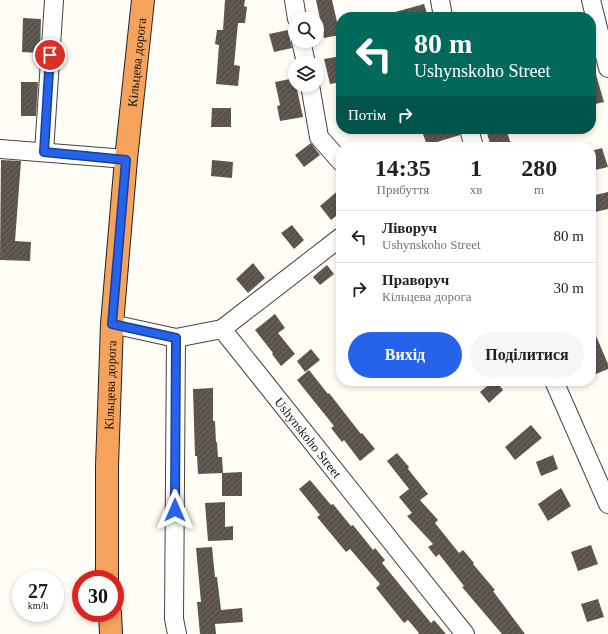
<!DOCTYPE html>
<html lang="uk">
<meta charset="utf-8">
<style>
body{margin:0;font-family:"Times New Roman",serif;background:#f6f6f6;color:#202124;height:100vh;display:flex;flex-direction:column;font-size:15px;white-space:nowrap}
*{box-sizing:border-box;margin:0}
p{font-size:13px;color:#757577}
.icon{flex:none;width:22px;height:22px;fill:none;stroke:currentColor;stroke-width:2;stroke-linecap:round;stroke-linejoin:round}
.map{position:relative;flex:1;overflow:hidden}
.panel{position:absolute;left:336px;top:142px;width:260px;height:244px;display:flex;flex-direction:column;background:#fff;border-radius:16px;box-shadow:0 2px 6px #0003}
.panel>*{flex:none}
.top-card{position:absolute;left:336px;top:12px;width:260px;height:122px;border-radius:16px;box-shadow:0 2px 6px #0003;background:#00695c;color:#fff;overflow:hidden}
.fabs{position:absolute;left:288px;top:12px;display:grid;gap:8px}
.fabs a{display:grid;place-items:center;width:36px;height:36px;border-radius:50%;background:#fff;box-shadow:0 2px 6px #0003;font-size:20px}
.speed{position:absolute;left:12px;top:570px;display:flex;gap:8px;font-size:20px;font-weight:700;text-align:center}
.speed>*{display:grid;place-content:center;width:52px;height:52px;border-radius:50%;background:#fff;box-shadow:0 2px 6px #0003;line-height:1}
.speed small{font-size:10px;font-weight:400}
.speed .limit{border:6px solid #d22;background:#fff;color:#111}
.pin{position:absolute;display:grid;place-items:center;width:34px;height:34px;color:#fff;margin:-17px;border:2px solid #fff;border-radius:50%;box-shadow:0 1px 4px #0007}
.me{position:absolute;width:44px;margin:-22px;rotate:0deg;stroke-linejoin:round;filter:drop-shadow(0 0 3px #0008)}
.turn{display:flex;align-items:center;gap:14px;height:84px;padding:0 12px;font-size:18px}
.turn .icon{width:52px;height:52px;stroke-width:2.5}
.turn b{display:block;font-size:28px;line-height:34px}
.then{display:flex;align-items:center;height:38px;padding:0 12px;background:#0003;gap:8px;font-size:15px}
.eta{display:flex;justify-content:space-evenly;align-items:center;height:68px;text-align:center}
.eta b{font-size:24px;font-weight:800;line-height:28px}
.primary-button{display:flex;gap:8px;margin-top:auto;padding:8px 12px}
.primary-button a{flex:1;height:46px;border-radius:24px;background:#2563eb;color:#fff;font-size:16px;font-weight:800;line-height:46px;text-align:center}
.primary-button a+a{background:#f6f6f6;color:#202124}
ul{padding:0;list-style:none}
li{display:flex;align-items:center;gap:12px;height:52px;padding:0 12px;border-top:1px solid #e0e0e0}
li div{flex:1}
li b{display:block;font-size:15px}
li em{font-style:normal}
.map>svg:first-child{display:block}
.building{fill:url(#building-hatch)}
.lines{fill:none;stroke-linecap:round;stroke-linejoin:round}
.minor-casing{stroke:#444;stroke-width:20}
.highway-casing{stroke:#222;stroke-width:24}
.minor{stroke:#fff;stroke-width:18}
.highway{stroke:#f5a25d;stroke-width:22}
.route-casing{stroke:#184099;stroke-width:10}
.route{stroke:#2563eb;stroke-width:7}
.labels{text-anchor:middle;stroke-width:4;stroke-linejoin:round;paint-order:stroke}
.street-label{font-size:13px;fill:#111;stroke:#fff}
</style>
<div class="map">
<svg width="608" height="634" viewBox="0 0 608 634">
<defs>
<pattern id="building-hatch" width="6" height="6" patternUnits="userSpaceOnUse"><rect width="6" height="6" fill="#5a524d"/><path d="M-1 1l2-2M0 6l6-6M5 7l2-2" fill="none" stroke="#6d6662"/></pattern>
</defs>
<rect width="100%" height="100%" fill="#fffdf5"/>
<g class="building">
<path d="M 225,0 L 245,0 L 244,6 L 247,7 L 245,23 L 238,23 L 234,65 L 240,66 L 238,86 L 216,84 L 219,45 L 215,44 L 217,30 L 223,30 Z"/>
<path d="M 316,0 L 332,0 L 340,35 L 324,38 Z"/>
<path d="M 424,4 L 428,17 L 388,17 L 388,14 Z"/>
<path d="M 23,18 L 41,19 L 40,53 L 22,52 Z"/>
<path d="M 288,30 L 292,48 L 274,52 L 269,34 Z"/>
<path d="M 341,56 L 341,82 L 330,84 L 324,59 Z"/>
<path d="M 591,68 L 594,68 L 604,102 L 591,105 Z"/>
<path d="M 295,78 L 295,85 L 296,85 L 303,117 L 280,121 L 277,106 L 280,105 L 275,82 Z"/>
<path d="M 21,82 L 38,82 L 36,116 L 21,116 Z"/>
<path d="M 212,108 L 231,108 L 231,127 L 211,127 Z"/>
<path d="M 421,129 L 459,129 L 460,135 L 427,145 Z"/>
<path d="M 502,129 L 506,129 L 512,147 L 491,147 L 487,133 Z"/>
<path d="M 311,143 L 320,155 L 304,167 L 295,155 Z"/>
<path d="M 602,148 L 608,167 L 591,171 L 591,151 Z"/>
<path d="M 1,160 L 21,161 L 15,241 L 31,242 L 30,261 L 0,260 Z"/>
<path d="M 212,160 L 233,162 L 232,178 L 211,176 Z"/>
<path d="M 341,188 L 341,212 L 331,220 L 320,206 Z"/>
<path d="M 608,192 L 608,209 L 595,212 L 591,196 Z"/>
<path d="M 292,225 L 304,240 L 294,249 L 281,233 Z"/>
<path d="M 253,263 L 265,278 L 248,293 L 236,279 Z"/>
<path d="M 327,265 L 334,274 L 320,285 L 313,277 Z"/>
<path d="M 275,314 L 285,328 L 278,333 L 295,354 L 281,366 L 272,354 L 273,353 L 255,330 Z"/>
<path d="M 591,324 L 608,364 L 608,369 L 591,376 Z"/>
<path d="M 311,349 L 320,360 L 305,372 L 297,361 Z"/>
<path d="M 309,370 L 328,394 L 329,393 L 361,434 L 362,433 L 375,449 L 360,461 L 344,440 L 342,442 L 331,428 L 334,426 L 297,380 Z"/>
<path d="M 493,381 L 496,381 L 503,390 L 489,403 L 480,392 Z"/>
<path d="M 213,388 L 213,421 L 215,421 L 216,442 L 217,442 L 218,457 L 222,457 L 223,473 L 198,474 L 197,456 L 195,456 L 193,389 Z"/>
<path d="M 531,425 L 542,438 L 515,460 L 505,447 Z"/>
<path d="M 397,453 L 409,467 L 408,469 L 428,494 L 420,500 L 438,520 L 435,523 L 459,553 L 463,550 L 474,563 L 473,564 L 495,590 L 493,591 L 525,634 L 502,634 L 462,587 L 464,586 L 439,554 L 436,557 L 428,547 L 433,544 L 407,516 L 412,513 L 399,497 L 409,489 L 387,461 Z"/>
<path d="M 553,455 L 558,469 L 541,476 L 536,462 Z"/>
<path d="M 242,472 L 242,496 L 222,496 L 222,473 Z"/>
<path d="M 310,480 L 331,505 L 333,504 L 351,526 L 353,525 L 373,550 L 375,548 L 385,560 L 382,563 L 431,623 L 434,620 L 446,634 L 418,634 L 419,633 L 408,620 L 404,623 L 376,588 L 380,584 L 350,549 L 346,552 L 317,517 L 320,515 L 299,489 Z"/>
<path d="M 561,488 L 571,506 L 548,521 L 538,504 Z"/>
<path d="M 225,502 L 225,527 L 233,526 L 233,540 L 208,541 L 205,503 Z"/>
<path d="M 591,545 L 598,564 L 578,571 L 571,552 Z"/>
<path d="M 212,547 L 215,577 L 217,577 L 221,610 L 242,608 L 243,622 L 215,624 L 216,634 L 200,634 L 197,602 L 201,602 L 196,548 Z"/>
<path d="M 598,599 L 604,617 L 587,622 L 581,604 Z"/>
</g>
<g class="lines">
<defs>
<g id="minor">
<path d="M 294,0 L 297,19"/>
<path d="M 440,0 L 443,17"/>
<path d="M 591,0 L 608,68"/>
<path d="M 301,41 L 306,63"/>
<path d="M 310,85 L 319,137 L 341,162"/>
<path d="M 469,129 L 474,147"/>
<path d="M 0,149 L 126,159"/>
<path d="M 44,152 L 54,0"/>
<path id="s1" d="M 112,324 L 176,338 L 222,329 L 465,634"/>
<path d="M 222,329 L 341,237"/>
<path d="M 176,338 L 174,619 L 177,634"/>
<path d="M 554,381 L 608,504"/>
</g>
<g id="highway">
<path id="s2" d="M 107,579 L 107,466 L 112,324 L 126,159 L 143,0"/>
<path d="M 110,613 L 111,634"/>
</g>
</defs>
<use href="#minor" class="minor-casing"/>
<use href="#highway" class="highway-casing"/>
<use href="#minor" class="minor"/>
<use href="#highway" class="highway"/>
</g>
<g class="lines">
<defs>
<path id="route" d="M 50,55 L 44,152 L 126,160 L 112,324 L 176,338 L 175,510"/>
</defs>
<use href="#route" class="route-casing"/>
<use href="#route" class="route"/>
</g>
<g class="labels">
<g class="street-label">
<text dy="5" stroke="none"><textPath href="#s2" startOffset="518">Кільцева дорога</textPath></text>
<text dy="5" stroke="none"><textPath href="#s2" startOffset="194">Кільцева дорога</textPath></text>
<text dy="5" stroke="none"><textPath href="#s1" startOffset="251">Ushynskoho Street</textPath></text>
</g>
</g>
</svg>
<div class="fabs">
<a><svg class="icon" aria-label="search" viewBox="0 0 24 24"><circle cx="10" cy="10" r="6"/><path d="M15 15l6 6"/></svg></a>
<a><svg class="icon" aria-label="layers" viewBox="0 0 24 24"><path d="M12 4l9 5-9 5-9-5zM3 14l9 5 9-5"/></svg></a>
</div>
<div class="speed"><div>27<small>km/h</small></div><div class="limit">30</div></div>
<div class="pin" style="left:50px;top:55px;background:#d93025"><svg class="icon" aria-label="arrive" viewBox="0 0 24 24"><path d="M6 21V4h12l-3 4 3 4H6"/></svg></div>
<svg class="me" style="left:175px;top:510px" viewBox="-20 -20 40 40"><path d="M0-17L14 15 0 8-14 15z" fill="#2563eb" stroke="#fff" stroke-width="4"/></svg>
<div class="top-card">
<div class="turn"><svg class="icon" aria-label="left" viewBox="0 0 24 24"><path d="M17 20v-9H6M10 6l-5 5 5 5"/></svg><div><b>80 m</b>Ushynskoho Street</div></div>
<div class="then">Потім<svg class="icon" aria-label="right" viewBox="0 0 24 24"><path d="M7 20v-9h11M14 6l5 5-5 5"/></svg></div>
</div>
<section class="panel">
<div class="eta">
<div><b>14:35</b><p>Прибуття</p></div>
<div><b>1</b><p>хв</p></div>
<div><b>280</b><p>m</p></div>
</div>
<ul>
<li><svg class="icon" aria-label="left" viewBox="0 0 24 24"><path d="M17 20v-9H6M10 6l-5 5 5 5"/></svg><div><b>Ліворуч</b><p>Ushynskoho Street</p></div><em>80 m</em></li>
<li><svg class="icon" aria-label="right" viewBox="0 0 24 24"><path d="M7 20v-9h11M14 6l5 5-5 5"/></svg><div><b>Праворуч</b><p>Кільцева дорога</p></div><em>30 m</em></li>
</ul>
<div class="primary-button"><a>Вихід</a><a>Поділитися</a></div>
</section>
</div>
